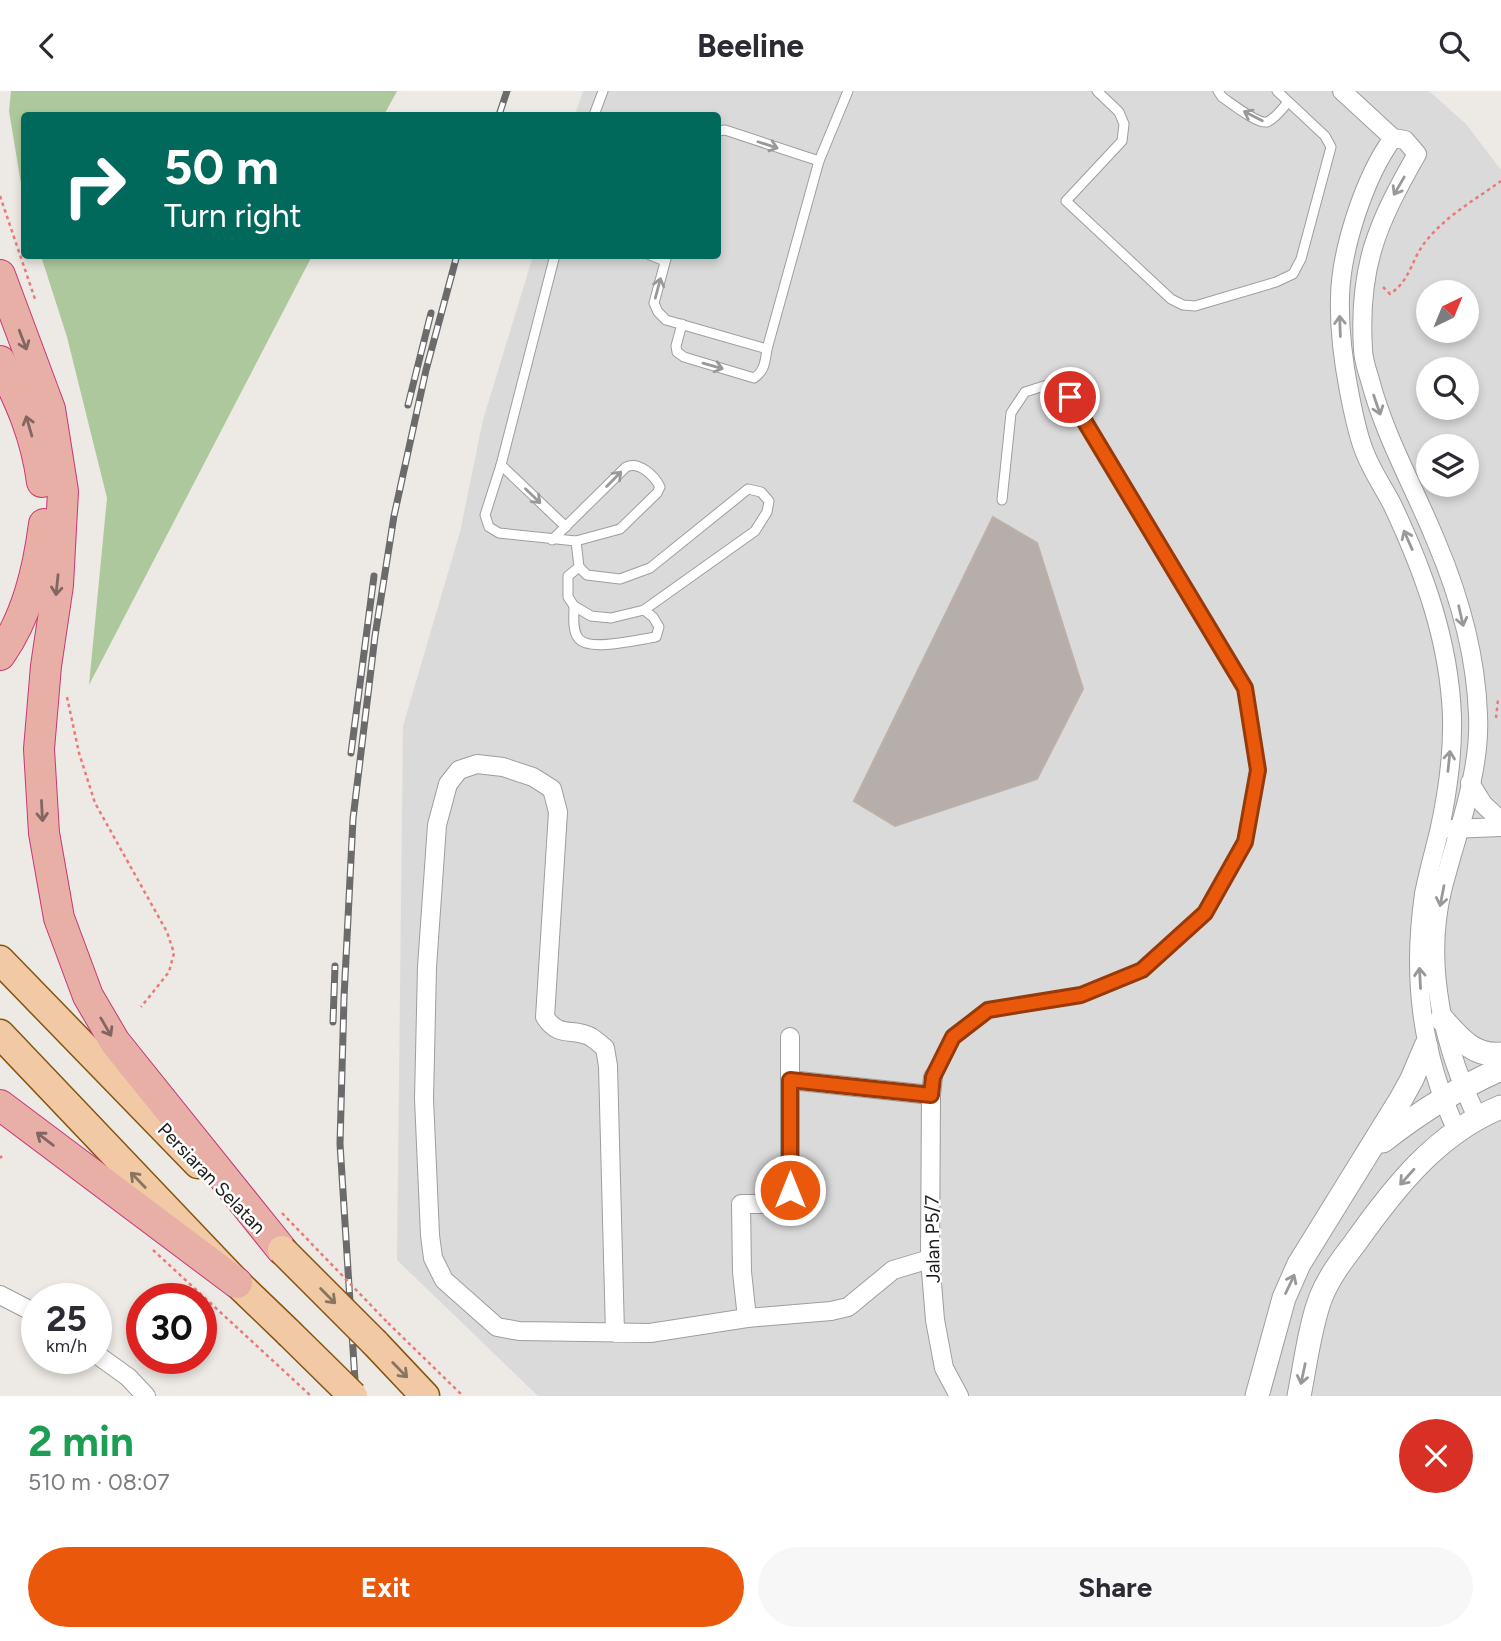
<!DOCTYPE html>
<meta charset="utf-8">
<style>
body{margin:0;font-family:Figtree,sans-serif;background:#f7f7f7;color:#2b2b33;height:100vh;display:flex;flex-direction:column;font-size:26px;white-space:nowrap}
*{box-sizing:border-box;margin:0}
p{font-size:23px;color:#7c7c81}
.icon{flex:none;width:38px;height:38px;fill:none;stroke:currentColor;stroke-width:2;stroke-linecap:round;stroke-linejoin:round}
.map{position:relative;height:1305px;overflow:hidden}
.panel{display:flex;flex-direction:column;background:#fff;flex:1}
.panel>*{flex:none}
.hud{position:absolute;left:21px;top:21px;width:700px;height:147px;border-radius:7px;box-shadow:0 4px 10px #0003;background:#00695c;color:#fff;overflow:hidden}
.needle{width:46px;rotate:43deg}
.buttons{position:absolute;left:1416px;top:189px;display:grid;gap:14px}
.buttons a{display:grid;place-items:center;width:63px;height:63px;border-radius:50%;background:#fff;box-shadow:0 4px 10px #0003;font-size:35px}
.speed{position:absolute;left:21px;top:1192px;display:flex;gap:14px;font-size:35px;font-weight:700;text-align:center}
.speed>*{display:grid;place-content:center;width:91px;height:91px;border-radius:50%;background:#fff;box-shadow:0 4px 10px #0003;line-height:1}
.speed small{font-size:18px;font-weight:400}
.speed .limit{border:10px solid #d22;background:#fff;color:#111}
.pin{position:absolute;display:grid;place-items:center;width:60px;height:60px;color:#fff;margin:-30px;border:4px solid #fff;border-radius:50%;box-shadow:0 2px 7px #0007}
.me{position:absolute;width:77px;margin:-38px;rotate:0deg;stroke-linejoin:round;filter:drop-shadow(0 0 5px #0008)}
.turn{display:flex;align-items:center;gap:24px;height:147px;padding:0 28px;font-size:32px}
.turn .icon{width:91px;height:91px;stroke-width:2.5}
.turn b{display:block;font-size:49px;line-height:60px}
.round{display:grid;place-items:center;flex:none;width:74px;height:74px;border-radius:37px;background:#f7f7f7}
.head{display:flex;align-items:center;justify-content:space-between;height:119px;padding:0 28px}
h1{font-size:42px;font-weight:700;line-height:52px;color:#1e9e55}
.cta{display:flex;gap:14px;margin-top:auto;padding:14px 28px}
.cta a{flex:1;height:80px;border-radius:42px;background:#ea580c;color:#fff;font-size:28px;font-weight:700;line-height:80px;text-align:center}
.cta a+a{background:#f7f7f7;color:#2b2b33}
header{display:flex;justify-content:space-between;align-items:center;height:91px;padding:0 28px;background:#fff;font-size:32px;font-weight:700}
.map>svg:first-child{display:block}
.residential{fill:#dbdada;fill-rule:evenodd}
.forest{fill:#aec89d}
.building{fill:#b6aeaa;stroke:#bdb0a8;stroke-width:2}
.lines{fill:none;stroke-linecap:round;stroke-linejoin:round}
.service-casing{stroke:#9e9e9e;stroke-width:11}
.minor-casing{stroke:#9e9e9e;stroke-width:20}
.tertiary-casing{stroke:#9e9e9e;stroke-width:25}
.primary-casing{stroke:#865510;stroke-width:31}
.trunk-casing{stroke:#c63775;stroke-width:32}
.path{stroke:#ea7a78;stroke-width:2.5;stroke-dasharray:3.5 3.5;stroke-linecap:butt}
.service{stroke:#fff;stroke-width:9}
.minor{stroke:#fff;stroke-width:18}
.tertiary{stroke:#fff;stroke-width:23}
.primary{stroke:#f1caa5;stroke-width:28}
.trunk{stroke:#e7afa6;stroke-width:30}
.rail-casing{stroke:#6b6b6b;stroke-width:7}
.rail{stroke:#fff;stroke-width:4.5;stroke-dasharray:13;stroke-linecap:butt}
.primary-bridge-casing{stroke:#865510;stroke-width:31;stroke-linecap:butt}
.path-bridge{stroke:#ea7a78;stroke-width:2.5;stroke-dasharray:3.5 3.5;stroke-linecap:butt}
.primary-bridge{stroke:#f1caa5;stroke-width:28}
.oneway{stroke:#999}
.oneway2{stroke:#826662}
.oneway3{stroke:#877461}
.route-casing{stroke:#983908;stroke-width:18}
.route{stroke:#ea580c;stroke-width:12}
.labels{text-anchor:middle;stroke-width:5;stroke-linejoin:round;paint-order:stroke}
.street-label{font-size:19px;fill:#1d1d1d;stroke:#fff}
</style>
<header><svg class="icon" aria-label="back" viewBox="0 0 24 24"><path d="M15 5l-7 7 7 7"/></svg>Beeline<svg class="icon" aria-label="search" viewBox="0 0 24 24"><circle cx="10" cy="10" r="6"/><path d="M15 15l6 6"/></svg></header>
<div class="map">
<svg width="1501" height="1305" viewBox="0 0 1501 1305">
<rect width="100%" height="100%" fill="#ede9e4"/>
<path class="residential" d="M 583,0 L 1429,0 L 1466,33 L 1501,79 L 1501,1305 L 538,1305 L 397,1169 L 403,635 L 460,441 L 483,329 L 533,165 L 718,164 L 718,24 L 575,24 ZM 1428,201 L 1466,201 L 1466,240 L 1428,240 ZM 1428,278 L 1466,278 L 1466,317 L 1428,317 ZM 1428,355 L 1466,355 L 1466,394 L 1428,394 Z"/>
<g class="forest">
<path d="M 11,0 L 397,0 L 384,24 L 24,24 L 24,111 L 9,20 Z"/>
<path d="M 41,165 L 312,165 L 89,594 L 107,407 L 67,246 Z"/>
</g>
<path class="building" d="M 993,426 L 1037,452 L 1083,598 L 1037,688 L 895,735 L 854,710 Z"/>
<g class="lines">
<defs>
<g id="service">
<path d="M 1097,0 L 1119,21 L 1124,33 L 1122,50 L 1066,110 L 1171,208 L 1183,214 L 1195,215 L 1276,191 L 1293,183 L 1301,168 L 1331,56 L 1325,45 L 1277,0"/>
<path d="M 1218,0 L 1222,6 C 1231,12 1257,33 1267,31 C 1275,28 1283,17 1288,11"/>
<path d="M 594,24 L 603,0"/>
<path d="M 718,40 L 725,39 L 819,70"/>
<path d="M 650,164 L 665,170"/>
<path d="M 667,164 L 654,212 L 658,221 L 666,229 L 767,258"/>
<path d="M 682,233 L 676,255 L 677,261 L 684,266 L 754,287 C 765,280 765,270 767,258 L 819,70 L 848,0"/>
<path d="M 501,374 L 566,436"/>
<path d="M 552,449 L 626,376 C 639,370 654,384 660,396 L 657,402 L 620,438 L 576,450 L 499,442 L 489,436 L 485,424 L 501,374 L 555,164"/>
<path d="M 576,450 L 579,476 L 587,484 L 620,488 L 650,477 L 748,398 L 761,401 L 769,410 L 767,421 L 755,440 L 644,519 L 611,527 L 591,525 L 574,515 L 568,506 L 568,485 L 579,476"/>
<path d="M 574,515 C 574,525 572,540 579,548 C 590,561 640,548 656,546 L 659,536 L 653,526 L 644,519"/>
<path d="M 933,986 L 953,946 L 988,919 L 1081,904 L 1142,879 L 1205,823 L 1245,752 L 1258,679 L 1245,597 L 1070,306 L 1047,294 L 1025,301 L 1011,322 L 1002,409"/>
</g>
<g id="minor">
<path d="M 1342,0 L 1393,47 L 1405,49 L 1417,63 C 1377,133 1358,176 1363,258 C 1363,268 1367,279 1370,289 C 1385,346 1414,396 1436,450 C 1459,504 1476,565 1478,624 C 1481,682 1456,744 1442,800 C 1424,876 1444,957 1477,1026"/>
<path d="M 1393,47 C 1365,85 1341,158 1340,206 C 1339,238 1343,269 1349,300 C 1353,320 1357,343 1365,362 C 1372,380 1383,396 1392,413 C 1424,481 1449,549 1452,625 C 1453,663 1447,705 1439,741 C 1434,761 1428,782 1424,803 C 1412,886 1421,963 1457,1040"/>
<path d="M 1470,692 L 1483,713 L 1501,730"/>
<path d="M 1450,738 L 1501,736"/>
<path d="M 933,986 L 931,1004 L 930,1168 L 935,1229 L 944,1277 L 959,1305"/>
<path d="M 790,989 L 931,1004"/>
<path d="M 0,1204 L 37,1223"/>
<path d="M 747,1227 L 742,1181 L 741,1113 L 790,1113 L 790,946"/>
<path d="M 615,1242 L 608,975 L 605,957 C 601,954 596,949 591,946 C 573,936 559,948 545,926 L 558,721 L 552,698 L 533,686 L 503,676 L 477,673 L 459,679 L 448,693 L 437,734 L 427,876 L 424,1008 L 430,1144 L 433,1167 L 444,1189 L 497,1236 L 519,1240 L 650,1242 L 747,1227 L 831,1220 L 848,1216 L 893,1179 L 930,1168"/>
<path d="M 96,1263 L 128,1286 L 146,1305"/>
</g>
<g id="tertiary">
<path d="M 1442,928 C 1459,947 1474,966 1501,963"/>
<path d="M 1383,1050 C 1421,1020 1458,997 1501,978"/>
<path d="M 1257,1305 L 1284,1207 L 1299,1173 L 1401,1008 L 1412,988 L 1426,955"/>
<path d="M 1299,1305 C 1305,1275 1310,1234 1321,1206 C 1329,1186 1342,1169 1355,1152 C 1394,1097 1437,1042 1501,1016"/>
</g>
<g id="primary">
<path d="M 0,869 L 198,1073"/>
<path d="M 0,943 L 237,1192 L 289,1242"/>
<path d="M 375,1252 L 425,1305"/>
</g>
<g id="trunk">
<path d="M 0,184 L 50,318 L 63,400 L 58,494 L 46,575 L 39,658 L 44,742 L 59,827 L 88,905 L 115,951 L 282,1159"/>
<path d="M 0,270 C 20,310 36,345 42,391"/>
<path d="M 0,564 C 27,526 38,479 44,433"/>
<path d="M 0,1014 L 237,1192"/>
</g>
</defs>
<use href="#service" class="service-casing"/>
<use href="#minor" class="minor-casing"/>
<use href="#tertiary" class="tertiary-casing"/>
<use href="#primary" class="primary-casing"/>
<use href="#trunk" class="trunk-casing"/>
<g class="path">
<path d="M 0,105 L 35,208"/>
<path d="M 1383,196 L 1390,203 C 1412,188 1411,167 1427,149 C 1446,125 1476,108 1501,90"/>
<path d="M 67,606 L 79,662 L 95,712 L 167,841 L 174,862 L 169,881 L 141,916"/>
<path d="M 1496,627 L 1498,609"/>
<path d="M 0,1067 L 2,1065"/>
<path d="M 153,1159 L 311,1305"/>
<path d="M 388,1232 L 463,1305"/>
</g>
<use href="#service" class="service"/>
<use href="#minor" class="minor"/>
<use href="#tertiary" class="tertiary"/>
<use href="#primary" class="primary"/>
<use href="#trunk" class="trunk"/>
<defs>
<g id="rail">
<path d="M 499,24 L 507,0"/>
<path d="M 408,314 L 431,222"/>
<path d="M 351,662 L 374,485"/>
<path d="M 333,931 L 335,875"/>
<path d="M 356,1305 L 340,1053 L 344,907 L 353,728 L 375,545 L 394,425 L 426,279 L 457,164"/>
</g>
</defs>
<use href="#rail" class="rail-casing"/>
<use href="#rail" class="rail"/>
<defs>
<g id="primary-bridge">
<path d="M 282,1159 L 375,1252"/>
<path d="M 289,1242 L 353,1305"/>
</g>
</defs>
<use href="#primary-bridge" class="primary-bridge-casing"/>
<path class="path-bridge" d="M 282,1122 L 388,1232"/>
<use href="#primary-bridge" class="primary-bridge"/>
</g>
<defs><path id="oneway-shaft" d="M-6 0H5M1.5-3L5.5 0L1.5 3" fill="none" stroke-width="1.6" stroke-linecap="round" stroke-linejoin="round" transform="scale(1.75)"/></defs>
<g class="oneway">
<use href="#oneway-shaft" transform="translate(1253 25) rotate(-153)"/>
<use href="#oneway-shaft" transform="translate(768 54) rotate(18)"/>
<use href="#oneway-shaft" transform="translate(1399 95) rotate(120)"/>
<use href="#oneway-shaft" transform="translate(658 197) rotate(-75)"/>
<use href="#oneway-shaft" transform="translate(1340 235) rotate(-92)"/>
<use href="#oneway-shaft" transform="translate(713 275) rotate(16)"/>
<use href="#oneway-shaft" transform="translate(1377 314) rotate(71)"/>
<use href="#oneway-shaft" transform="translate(614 388) rotate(-45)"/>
<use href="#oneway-shaft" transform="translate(533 405) rotate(44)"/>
<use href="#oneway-shaft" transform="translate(1408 449) rotate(-114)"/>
<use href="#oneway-shaft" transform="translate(1461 525) rotate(77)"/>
<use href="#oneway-shaft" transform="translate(1449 670) rotate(-84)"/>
<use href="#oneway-shaft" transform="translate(1442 805) rotate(101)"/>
<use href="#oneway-shaft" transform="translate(1420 887) rotate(-93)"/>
<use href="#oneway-shaft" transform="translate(1407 1086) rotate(132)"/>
<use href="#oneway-shaft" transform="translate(1290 1193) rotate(-65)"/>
<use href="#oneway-shaft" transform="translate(1303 1283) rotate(102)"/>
</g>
<g class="oneway2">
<use href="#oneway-shaft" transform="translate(23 249) rotate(69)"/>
<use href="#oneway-shaft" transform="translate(29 335) rotate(-106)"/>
<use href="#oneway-shaft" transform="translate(57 494) rotate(96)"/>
<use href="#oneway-shaft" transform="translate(42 720) rotate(87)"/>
<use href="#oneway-shaft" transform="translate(106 936) rotate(60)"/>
<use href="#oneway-shaft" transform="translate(45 1048) rotate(-143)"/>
</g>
<g class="oneway3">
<use href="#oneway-shaft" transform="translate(138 1089) rotate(-134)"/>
<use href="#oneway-shaft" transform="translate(328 1205) rotate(45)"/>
<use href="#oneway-shaft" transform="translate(400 1279) rotate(46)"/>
</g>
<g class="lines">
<defs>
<path id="route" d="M 790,1099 L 790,989 L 931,1004 L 933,986 L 953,946 L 988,919 L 1081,904 L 1142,879 L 1205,822 L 1245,751 L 1258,679 L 1245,597 L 1070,306"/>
</defs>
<use href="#route" class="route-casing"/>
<use href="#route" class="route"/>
</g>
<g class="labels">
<g class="street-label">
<text transform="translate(212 1087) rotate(46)" y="7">Persiaran Selatan</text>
<text transform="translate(932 1148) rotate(-91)" y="7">Jalan P5/7</text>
</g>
</g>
</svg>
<div class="buttons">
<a><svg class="needle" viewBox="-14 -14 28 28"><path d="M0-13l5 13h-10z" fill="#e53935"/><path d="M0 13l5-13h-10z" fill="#7c7c81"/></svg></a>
<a><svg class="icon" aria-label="search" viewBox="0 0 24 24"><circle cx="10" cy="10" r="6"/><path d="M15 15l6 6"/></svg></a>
<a><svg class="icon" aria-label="layers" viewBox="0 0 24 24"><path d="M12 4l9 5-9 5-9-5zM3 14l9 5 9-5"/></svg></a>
</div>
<div class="speed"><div>25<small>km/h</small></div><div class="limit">30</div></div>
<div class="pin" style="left:1070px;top:306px;background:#d93025"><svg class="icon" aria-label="arrive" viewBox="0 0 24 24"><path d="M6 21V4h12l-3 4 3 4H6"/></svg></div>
<svg class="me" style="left:790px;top:1099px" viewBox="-20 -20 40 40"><circle r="17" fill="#ea580c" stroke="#fff" stroke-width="3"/><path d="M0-11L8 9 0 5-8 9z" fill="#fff"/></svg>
<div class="hud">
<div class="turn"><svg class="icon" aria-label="right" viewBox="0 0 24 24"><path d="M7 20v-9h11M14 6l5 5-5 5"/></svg><div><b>50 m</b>Turn right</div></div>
</div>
</div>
<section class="panel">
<div class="head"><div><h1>2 min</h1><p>510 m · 08:07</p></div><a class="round" style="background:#d93025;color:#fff"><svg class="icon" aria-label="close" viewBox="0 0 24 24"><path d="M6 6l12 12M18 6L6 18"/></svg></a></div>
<div class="cta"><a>Exit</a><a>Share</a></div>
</section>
